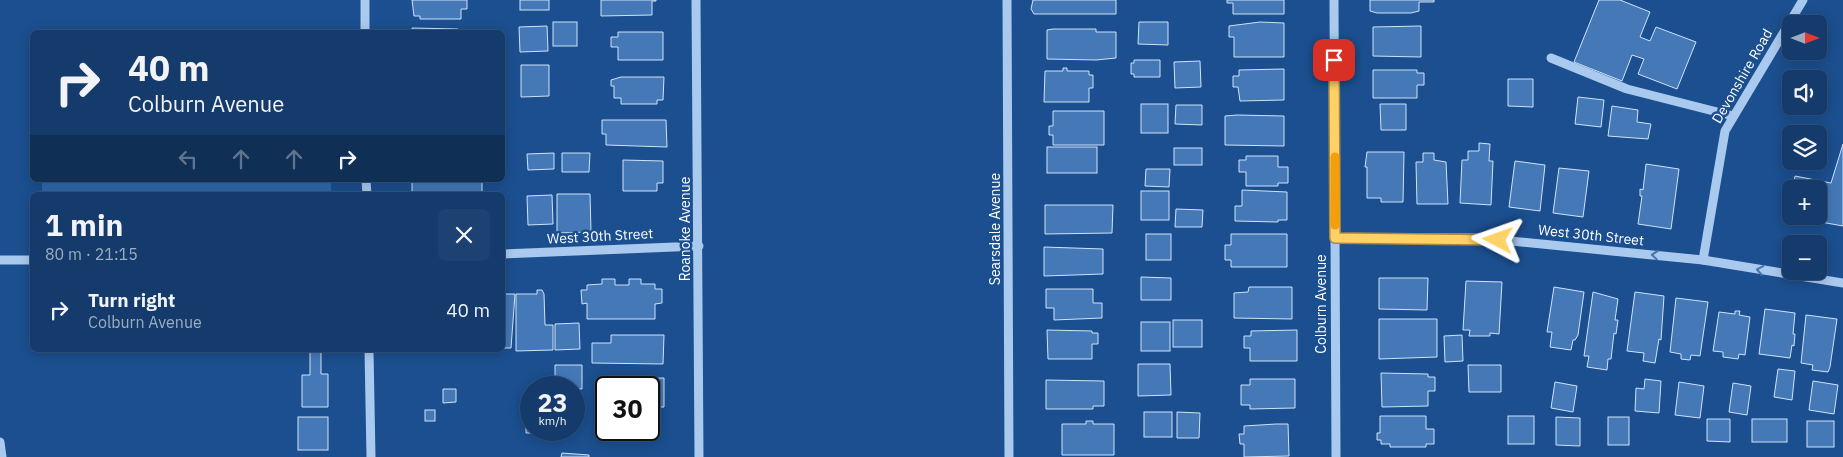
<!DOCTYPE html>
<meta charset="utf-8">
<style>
body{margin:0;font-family:"IBM Plex Sans",sans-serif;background:#1d4271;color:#f1f3f6;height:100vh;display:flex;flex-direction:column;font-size:19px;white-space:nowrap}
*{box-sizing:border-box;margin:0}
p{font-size:16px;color:#9dadc1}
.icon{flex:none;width:28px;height:28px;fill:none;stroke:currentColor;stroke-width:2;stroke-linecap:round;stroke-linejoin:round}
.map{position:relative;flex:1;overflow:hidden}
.drawer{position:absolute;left:30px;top:192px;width:475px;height:160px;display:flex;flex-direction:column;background:#143b6b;border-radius:8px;box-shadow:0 2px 12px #0003,0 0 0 1px #33557e}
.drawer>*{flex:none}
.hud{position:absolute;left:30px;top:30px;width:475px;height:152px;border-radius:8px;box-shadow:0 2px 12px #0003,0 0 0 1px #33557e;background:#143b6b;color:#f1f3f6;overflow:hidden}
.needle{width:32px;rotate:90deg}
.tools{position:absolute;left:1782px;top:15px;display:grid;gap:10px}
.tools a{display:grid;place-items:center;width:45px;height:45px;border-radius:8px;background:#143b6b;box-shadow:0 2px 12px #0003,0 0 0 1px #33557e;font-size:25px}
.speed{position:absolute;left:520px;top:376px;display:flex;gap:10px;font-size:25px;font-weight:700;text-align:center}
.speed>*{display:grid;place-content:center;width:65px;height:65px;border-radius:50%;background:#143b6b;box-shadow:0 2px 12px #0003,0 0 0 1px #33557e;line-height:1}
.speed small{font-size:12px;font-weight:400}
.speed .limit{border:2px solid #111;border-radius:8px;background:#fff;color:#111}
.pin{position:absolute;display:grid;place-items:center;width:42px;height:42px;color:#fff;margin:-21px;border-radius:10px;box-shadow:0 2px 8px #0006}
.me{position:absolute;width:55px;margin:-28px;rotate:274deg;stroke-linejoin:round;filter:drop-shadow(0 0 4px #0008)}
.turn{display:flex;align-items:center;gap:18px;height:105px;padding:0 15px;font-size:22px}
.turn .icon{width:65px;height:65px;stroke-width:2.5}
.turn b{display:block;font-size:35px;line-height:42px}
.lanes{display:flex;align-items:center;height:48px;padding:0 15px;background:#0003;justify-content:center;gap:25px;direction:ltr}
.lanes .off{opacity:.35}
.round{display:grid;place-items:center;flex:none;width:52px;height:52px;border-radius:8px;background:#1d4271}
.summary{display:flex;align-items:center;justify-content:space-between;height:85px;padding:0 15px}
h1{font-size:30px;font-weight:800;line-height:38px}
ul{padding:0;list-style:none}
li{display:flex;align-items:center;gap:15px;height:65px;padding:0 15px}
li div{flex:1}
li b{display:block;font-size:19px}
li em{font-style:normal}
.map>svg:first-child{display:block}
.green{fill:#2e69ad}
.building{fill:#4478b7;stroke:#cfe3fa}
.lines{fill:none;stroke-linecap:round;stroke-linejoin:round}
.minor{stroke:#a9c9ee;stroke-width:9}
.oneway{stroke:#4674ac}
.route-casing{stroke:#a68842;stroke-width:12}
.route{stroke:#ffd166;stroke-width:9}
.slow{stroke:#f59e0b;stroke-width:9}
.labels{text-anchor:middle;stroke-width:5;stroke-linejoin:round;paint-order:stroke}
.street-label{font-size:14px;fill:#fff;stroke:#1b4f8f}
</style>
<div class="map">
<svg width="1843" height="457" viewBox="0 0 1843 457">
<rect width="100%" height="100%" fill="#1b4f8f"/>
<rect class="green" x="42" y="180" width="289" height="15"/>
<g class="building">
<path d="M 412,0 L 467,0 L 467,9 L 461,9 L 461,19 L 420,19 L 420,16 L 414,16 Z"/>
<rect x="520" y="0" width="29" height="10"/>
<path d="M 601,0 L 656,0 L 656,1 L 652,1 L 652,15 L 601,16 Z"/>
<path d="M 1116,0 L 1116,14 L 1034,14 L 1031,9 L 1033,0 Z"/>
<path d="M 1227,0 L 1284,0 L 1284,14 L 1233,14 L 1233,3 L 1227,3 Z"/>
<path d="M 1370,0 L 1434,0 L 1434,2 L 1419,2 L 1419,11 L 1411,13 L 1377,13 L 1370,11 Z"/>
<path d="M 1599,0 L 1620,0 L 1650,12 L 1640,37 L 1650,41 L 1656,27 L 1696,42 L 1677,89 L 1638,74 L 1644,59 L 1632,55 L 1622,81 L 1574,62 Z"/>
<rect x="553" y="22" width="24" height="24"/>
<path d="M 1139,22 L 1168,22 L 1168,45 L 1138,44 Z"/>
<path d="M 1260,22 L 1284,23 L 1284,57 L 1234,57 L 1234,37 L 1229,37 L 1229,26 Z"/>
<path d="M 547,26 L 548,51 L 520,52 L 519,27 Z"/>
<path d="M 1421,26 L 1421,57 L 1373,56 L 1373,27 Z"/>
<path d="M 412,28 L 458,29 L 458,32 L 412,32 Z"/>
<path d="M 1053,29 L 1096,29 L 1096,32 L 1116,32 L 1116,58 L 1096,60 L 1047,59 L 1047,30 Z"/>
<path d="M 618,32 L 663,32 L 663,60 L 618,60 L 618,47 L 611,47 L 611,37 L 618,37 Z"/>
<path d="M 1134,60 L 1160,60 L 1160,77 L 1134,77 L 1134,74 L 1131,74 L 1131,63 L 1134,63 Z"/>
<path d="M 1200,61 L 1201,87 L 1175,88 L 1174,62 Z"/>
<path d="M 521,65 L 549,65 L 549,96 L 521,97 Z"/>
<path d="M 1063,68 L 1067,68 L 1067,71 L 1089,71 L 1089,75 L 1093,75 L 1093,88 L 1089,88 L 1089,102 L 1044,102 L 1045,71 L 1063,71 Z"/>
<path d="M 1284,69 L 1284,100 L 1240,101 L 1238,87 L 1233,87 L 1233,76 L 1239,76 L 1239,70 Z"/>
<path d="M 1373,70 L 1417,70 L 1417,73 L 1424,73 L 1424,85 L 1417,85 L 1417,98 L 1373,98 Z"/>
<path d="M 621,77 L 664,77 L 663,100 L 657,100 L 657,104 L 621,104 L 621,98 L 614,98 L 614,86 L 611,86 L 611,80 Z"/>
<path d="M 1508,79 L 1533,79 L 1533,107 L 1508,106 Z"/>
<path d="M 1578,97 L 1604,100 L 1601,127 L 1575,124 Z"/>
<rect x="1141" y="104" width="27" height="29"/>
<path d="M 1380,104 L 1406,104 L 1406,130 L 1381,130 Z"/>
<path d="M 1176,105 L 1202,105 L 1202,125 L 1175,124 Z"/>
<path d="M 1612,106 L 1638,110 L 1637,122 L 1651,124 L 1648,139 L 1608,136 Z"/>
<path d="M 1053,111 L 1104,111 L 1104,145 L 1053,145 L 1053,135 L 1049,135 L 1049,126 L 1053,126 Z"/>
<path d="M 1237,115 L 1284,116 L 1284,146 L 1225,145 L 1225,116 Z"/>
<path d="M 602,120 L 666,120 L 667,147 L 606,145 L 606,134 L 602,134 Z"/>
<path d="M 1479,143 L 1490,144 L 1489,161 L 1493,161 L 1491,205 L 1460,203 L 1462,160 L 1468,160 L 1468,151 L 1479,151 Z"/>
<path d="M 1843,144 L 1843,226 L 1787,216 L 1791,196 L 1791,216 L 1819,216 L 1819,189 L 1793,189 L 1795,176 L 1831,183 Z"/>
<rect x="1047" y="147" width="50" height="26"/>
<rect x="1174" y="148" width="28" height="17"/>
<path d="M 1367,152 L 1404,152 L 1403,202 L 1381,202 L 1381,198 L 1367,198 L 1367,167 L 1365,167 Z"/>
<path d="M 554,153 L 554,169 L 528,170 L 527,154 Z"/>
<path d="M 562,153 L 590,153 L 589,172 L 562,172 Z"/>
<path d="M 1423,153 L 1434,153 L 1434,160 L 1446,162 L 1448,204 L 1417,204 L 1416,162 L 1423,162 Z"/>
<path d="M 1246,156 L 1278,156 L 1278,167 L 1288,167 L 1288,183 L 1278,183 L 1278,186 L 1246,186 L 1246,172 L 1239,172 L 1239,160 L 1246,160 Z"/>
<path d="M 623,160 L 663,161 L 663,183 L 657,183 L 657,191 L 623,191 Z"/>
<path d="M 1515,161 L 1545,165 L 1540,211 L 1509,207 Z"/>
<path d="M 1646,164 L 1679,169 L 1671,229 L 1638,224 L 1642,196 L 1640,196 L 1640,189 L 1643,190 Z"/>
<path d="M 1559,168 L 1589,171 L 1583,217 L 1553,213 Z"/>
<path d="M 1146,169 L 1170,169 L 1169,187 L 1145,186 Z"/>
<path d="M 412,180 L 489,180 L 482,181 L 482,194 L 412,195 Z"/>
<path d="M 1242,190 L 1287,192 L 1287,220 L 1278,220 L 1278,222 L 1235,221 L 1235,206 L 1242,206 Z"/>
<rect x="1141" y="191" width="28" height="29"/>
<path d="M 557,194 L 590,194 L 591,232 L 557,233 Z"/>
<path d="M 552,195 L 553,224 L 528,225 L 527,196 Z"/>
<path d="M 1045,205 L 1113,205 L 1112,233 L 1045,234 Z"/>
<path d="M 1176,209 L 1203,210 L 1202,227 L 1175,227 Z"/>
<rect x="1146" y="234" width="25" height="26"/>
<path d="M 1231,234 L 1287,234 L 1287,267 L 1231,267 L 1231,260 L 1225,260 L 1225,245 L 1231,245 Z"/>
<path d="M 1044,247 L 1103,249 L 1103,274 L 1044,276 Z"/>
<path d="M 1141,277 L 1171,278 L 1171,300 L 1141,300 Z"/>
<path d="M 1379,278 L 1428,278 L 1427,310 L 1379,309 Z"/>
<path d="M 602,279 L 615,279 L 615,285 L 629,285 L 629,279 L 641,279 L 641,284 L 655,284 L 655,289 L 662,289 L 662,303 L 655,304 L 655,319 L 587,319 L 587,303 L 582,304 L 581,290 L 587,290 L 587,285 L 602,284 Z"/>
<path d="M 1466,281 L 1502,282 L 1499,334 L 1490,333 L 1490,336 L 1469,336 L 1470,330 L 1463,330 Z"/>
<path d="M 1249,287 L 1292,287 L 1292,319 L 1234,318 L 1234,293 L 1248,292 Z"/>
<path d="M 1554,287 L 1584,292 L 1578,335 L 1575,340 L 1573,340 L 1571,350 L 1550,347 L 1552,332 L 1547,332 Z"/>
<path d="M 1046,289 L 1093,289 L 1093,303 L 1102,303 L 1102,318 L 1054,320 L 1054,308 L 1046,308 Z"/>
<path d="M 537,290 L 542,290 L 544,294 L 545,325 L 553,325 L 553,350 L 516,351 L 516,294 L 537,294 Z"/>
<path d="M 1593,292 L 1618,299 L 1615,320 L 1618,320 L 1616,334 L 1614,333 L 1611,359 L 1608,359 L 1607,370 L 1587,367 L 1589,356 L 1584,356 Z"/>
<path d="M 1635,292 L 1664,296 L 1661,340 L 1659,339 L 1655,363 L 1643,361 L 1644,353 L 1627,351 Z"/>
<path d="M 502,294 L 515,294 L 511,348 L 502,348 Z"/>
<path d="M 1676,298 L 1708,302 L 1700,356 L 1691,355 L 1690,360 L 1681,359 L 1681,354 L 1670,352 Z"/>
<path d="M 1765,309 L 1795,313 L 1793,334 L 1795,334 L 1794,346 L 1792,345 L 1790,358 L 1759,354 Z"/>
<path d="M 1735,311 L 1740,311 L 1739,315 L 1750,317 L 1745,355 L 1739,354 L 1738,359 L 1723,357 L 1723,352 L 1713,351 L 1719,312 L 1735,314 Z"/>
<path d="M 1806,315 L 1837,319 L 1830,367 L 1828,372 L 1812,370 L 1813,365 L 1801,363 Z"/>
<path d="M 1379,319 L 1437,319 L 1437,357 L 1379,359 Z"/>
<rect x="1173" y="320" width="29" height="27"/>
<rect x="1141" y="322" width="29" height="29"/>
<path d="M 579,323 L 580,349 L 555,350 L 555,324 Z"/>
<path d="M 1047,330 L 1092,331 L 1092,333 L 1098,333 L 1098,344 L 1092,344 L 1092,359 L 1048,359 Z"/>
<path d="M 1297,330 L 1297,361 L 1250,361 L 1250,348 L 1244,348 L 1244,336 L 1251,336 L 1251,331 Z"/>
<path d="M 611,335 L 664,335 L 663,364 L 592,363 L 592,343 L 611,343 Z"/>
<path d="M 1462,335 L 1463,361 L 1445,362 L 1444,336 Z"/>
<path d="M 310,350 L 321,350 L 321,374 L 328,374 L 328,407 L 302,407 L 302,375 L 310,375 Z"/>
<path d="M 1138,364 L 1170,364 L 1171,395 L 1138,396 Z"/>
<path d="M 555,365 L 582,365 L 582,389 L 555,388 Z"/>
<path d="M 1468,365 L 1501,365 L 1501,392 L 1469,392 Z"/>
<path d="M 1778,369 L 1795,371 L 1792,400 L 1774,397 Z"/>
<path d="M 1381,373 L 1428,374 L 1428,377 L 1435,377 L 1435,391 L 1428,391 L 1428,406 L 1382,407 Z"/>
<path d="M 664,378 L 664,407 L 649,407 L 649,388 L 611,388 L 611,379 Z"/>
<path d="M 1250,379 L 1295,379 L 1295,408 L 1250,409 L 1250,405 L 1241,405 L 1241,385 L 1250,385 Z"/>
<path d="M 1645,379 L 1661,381 L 1659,413 L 1635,411 L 1636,388 L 1644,389 Z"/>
<path d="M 1046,380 L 1104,381 L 1104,406 L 1093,406 L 1093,409 L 1046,409 Z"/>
<path d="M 1813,381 L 1838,385 L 1834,414 L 1809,410 Z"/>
<path d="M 1555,382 L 1577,386 L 1573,412 L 1551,408 Z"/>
<path d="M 1679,382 L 1704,386 L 1700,418 L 1675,415 Z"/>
<path d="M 1733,383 L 1751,386 L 1747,415 L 1729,412 Z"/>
<path d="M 443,389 L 456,389 L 456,402 L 443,403 Z"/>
<rect x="425" y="410" width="10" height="11"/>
<path d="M 526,410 L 531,410 L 531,430 L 555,430 L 555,433 L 526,433 Z"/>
<rect x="1144" y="412" width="28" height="25"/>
<path d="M 1177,412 L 1200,413 L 1199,438 L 1177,438 Z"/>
<path d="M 1380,416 L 1426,416 L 1426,429 L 1434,429 L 1434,444 L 1426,444 L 1426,447 L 1390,447 L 1390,444 L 1381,444 L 1381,440 L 1377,440 L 1377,433 L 1380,433 Z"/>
<rect x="1508" y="416" width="26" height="28"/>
<rect x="298" y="417" width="30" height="33"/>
<path d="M 1556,417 L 1580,418 L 1580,446 L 1556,445 Z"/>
<rect x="1608" y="417" width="21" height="28"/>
<path d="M 1707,419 L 1730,419 L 1730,442 L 1707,441 Z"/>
<rect x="1752" y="419" width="35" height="23"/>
<path d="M 1086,421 L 1093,421 L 1093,424 L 1114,424 L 1114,455 L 1062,455 L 1062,424 L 1086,424 Z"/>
<rect x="1807" y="421" width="27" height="26"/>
<path d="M 1276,424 L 1288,424 L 1289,456 L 1244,457 L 1244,444 L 1240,444 L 1239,434 L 1244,434 L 1244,426 Z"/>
<path d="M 562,453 L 589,455 L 589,457 L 561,457 Z"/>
</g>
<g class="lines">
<g class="minor">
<path d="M 365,0 L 365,32"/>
<path d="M 696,0 L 699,457"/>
<path d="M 1007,0 L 1009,457"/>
<path d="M 1334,0 L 1336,457"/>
<path d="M 1551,58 L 1627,89 L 1733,116"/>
<path d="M 366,180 L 367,195"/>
<path d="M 1335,238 L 1480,238 L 1703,260 L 1843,283"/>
<path d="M 502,254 L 699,246"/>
<path d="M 0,260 L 32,260"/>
<path d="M 1703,260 L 1725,131 L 1803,0"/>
<path d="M 369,350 L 371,457"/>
<path d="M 0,442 L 2,457"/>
</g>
</g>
<defs><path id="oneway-chevron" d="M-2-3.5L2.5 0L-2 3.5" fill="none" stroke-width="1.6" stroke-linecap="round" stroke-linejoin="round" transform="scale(1.25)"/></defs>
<g class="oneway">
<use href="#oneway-chevron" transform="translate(1655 255) rotate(-174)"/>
<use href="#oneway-chevron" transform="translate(1760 270) rotate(-170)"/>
</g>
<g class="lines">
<defs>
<path id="route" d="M 1334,60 L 1335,238 L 1498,240"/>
</defs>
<use href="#route" class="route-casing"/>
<use href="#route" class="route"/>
<path class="slow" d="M 1335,157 L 1335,225"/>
</g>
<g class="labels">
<g class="street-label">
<text transform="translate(1742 76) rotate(-60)" y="5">Devonshire Road</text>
<text transform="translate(685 229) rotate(-90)" y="5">Roanoke Avenue</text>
<text transform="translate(995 229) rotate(-90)" y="5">Searsdale Avenue</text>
<text transform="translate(1591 235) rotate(6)" y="5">West 30th Street</text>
<text transform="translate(600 236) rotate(-3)" y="5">West 30th Street</text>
<text transform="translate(1321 304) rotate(-90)" y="5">Colburn Avenue</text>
</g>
</g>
</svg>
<div class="tools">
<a><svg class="needle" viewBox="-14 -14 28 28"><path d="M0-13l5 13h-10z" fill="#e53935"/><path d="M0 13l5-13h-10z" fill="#9dadc1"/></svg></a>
<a><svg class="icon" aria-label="sound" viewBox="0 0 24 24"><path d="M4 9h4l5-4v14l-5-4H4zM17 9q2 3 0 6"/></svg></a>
<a><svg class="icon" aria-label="layers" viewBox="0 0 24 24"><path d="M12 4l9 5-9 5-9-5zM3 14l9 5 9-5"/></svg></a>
<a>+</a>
<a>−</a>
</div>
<div class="speed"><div>23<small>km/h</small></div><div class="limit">30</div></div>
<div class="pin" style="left:1334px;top:60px;background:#d93025"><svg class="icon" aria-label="arrive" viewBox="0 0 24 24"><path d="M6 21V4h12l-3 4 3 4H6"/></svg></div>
<svg class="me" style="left:1498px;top:240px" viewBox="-20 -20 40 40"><path d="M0-17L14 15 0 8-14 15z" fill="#ffd166" stroke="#fff" stroke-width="4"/></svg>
<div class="hud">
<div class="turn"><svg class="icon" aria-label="right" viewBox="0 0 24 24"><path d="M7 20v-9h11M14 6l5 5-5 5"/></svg><div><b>40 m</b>Colburn Avenue</div></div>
<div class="lanes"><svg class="icon off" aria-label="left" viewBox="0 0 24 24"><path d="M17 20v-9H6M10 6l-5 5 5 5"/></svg><svg class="icon off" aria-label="ahead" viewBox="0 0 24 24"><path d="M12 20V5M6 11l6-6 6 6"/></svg><svg class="icon off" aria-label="ahead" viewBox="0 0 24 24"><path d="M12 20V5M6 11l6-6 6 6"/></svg><svg class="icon" aria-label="right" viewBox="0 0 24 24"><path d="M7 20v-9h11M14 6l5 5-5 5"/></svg></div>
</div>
<section class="drawer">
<div class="summary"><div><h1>1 min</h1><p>80 m · 21:15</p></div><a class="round"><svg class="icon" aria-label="close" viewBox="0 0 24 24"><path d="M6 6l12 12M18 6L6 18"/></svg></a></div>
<ul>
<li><svg class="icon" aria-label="right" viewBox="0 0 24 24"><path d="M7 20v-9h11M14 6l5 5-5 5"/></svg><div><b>Turn right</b><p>Colburn Avenue</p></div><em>40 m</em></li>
</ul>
</section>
</div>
